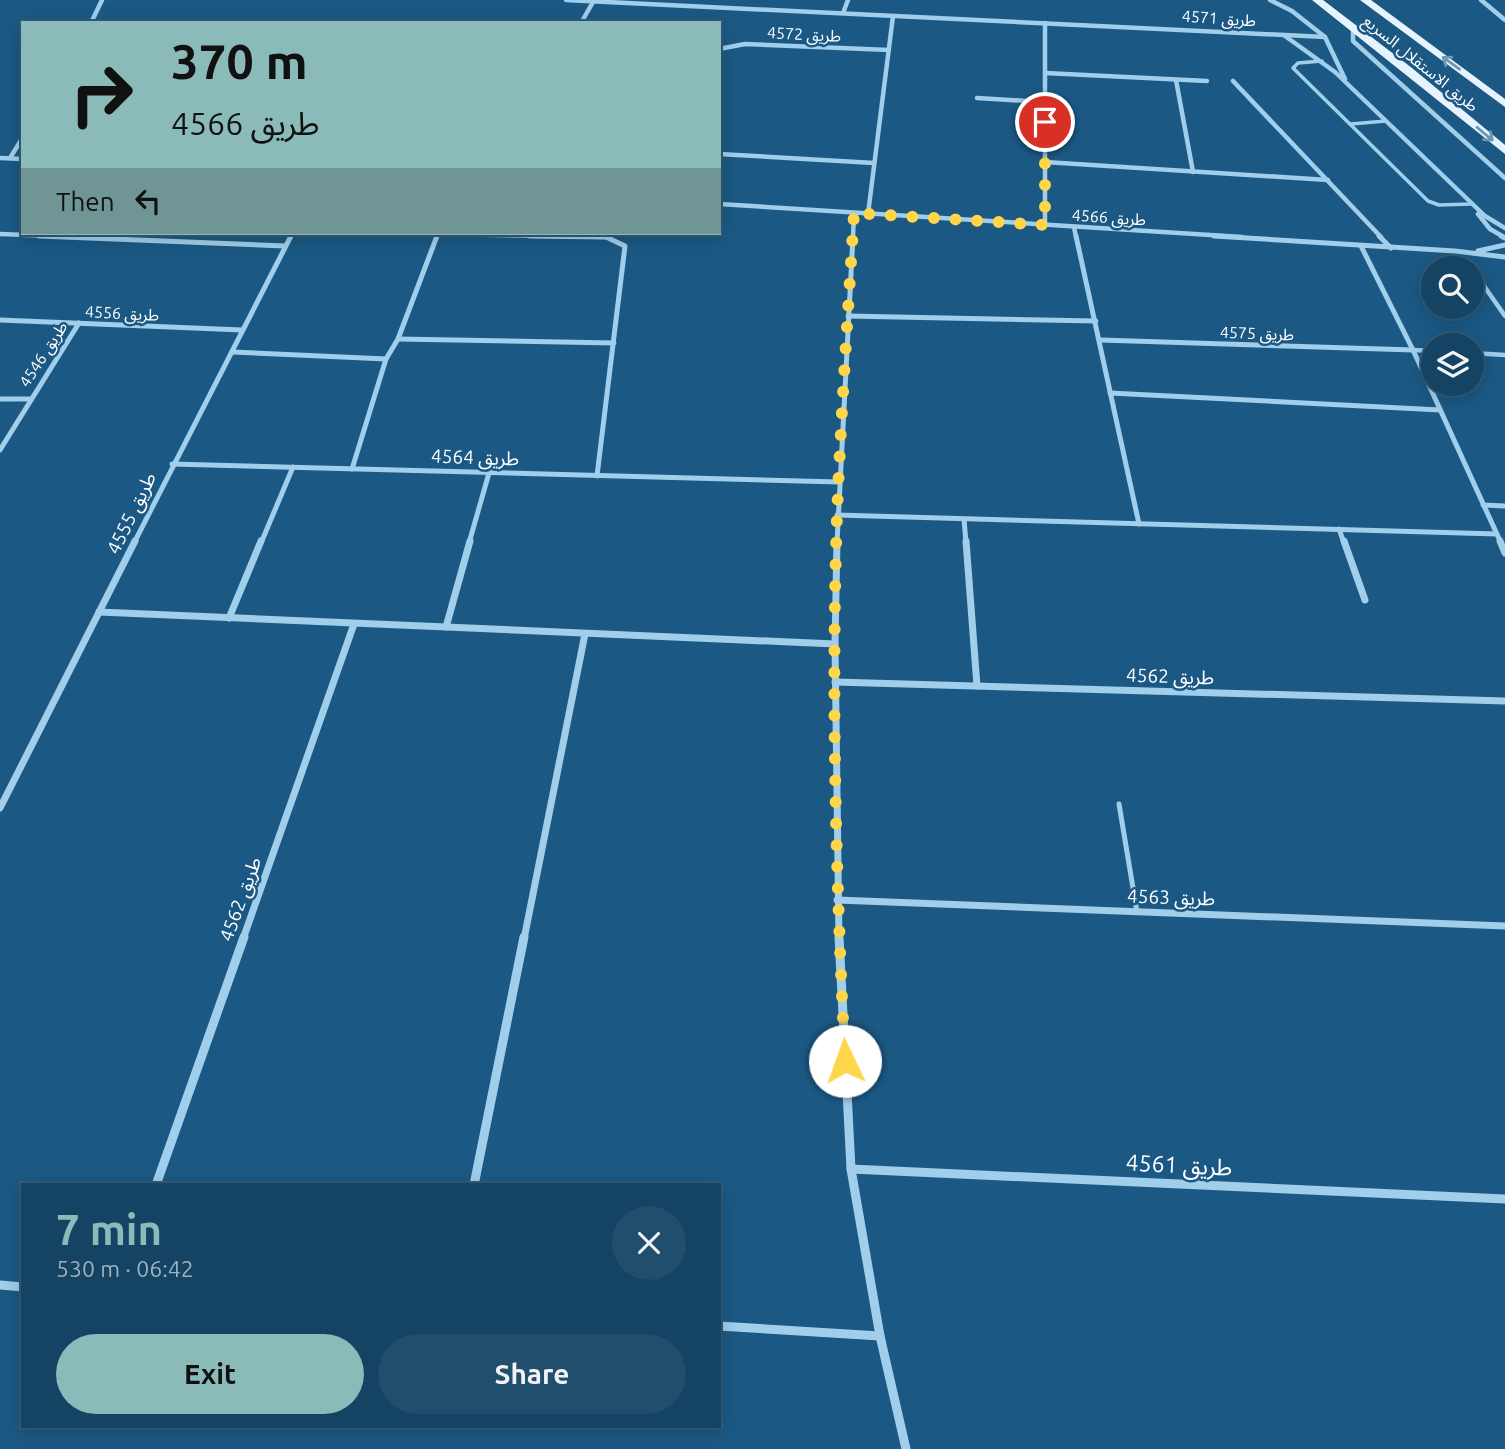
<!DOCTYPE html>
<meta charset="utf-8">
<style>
body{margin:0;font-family:Ubuntu,"Noto Sans Arabic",sans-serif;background:#214e6c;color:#f1f3f6;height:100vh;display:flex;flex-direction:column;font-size:26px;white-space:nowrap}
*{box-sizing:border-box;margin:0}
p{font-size:23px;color:#9db0be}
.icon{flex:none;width:38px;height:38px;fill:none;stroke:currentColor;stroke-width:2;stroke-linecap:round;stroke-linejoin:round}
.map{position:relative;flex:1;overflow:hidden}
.details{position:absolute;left:21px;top:1183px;width:700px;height:245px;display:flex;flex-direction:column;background:#144363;border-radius:0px;box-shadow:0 4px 18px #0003,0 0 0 2px #335c78}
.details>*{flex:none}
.banner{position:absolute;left:21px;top:21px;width:700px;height:214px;border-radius:0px;box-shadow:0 4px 18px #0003,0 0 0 2px #335c78;background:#8bbbb9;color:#111;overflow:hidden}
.fabs{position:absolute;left:1421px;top:256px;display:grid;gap:14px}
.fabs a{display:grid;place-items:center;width:63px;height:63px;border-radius:50%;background:#144363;box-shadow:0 4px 18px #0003,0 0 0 2px #335c78;font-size:35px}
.pin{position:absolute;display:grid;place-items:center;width:60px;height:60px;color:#fff;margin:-30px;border:4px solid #fff;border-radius:50%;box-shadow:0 2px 7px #0007}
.me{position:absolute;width:77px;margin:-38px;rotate:357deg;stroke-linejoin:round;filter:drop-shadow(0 0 5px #0008)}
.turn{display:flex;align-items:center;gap:24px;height:147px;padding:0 35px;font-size:32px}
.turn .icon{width:91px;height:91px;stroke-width:2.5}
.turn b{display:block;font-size:49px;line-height:60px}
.then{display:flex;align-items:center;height:66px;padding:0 35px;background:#0003;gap:14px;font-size:26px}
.round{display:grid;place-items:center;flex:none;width:74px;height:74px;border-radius:37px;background:#214e6c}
.headline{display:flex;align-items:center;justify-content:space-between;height:119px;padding:0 35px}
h1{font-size:42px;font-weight:600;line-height:52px;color:#8bbbb9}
.action{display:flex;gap:14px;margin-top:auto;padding:14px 35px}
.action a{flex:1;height:80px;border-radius:42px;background:#8bbbb9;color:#111;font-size:28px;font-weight:600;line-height:80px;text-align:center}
.action a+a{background:#214e6c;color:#f1f3f6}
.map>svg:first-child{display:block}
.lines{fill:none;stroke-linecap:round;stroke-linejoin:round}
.lane-far2{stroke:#a1ceeb;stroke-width:3.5}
.lane-far1{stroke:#a1ceeb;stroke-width:4.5}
.lane{stroke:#a1ceeb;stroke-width:5}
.street-far3{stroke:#a1ceeb;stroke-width:4.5}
.street-far2{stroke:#a1ceeb;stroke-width:5}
.street-far1{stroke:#a1ceeb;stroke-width:7}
.street{stroke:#a1ceeb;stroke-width:9}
.primary{fill:#e5f3ff;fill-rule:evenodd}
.oneway{stroke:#6c97b5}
.route{stroke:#ffd54a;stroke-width:12;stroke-dasharray:0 21.6}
.labels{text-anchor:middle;stroke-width:5;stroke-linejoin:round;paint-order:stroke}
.far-street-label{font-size:16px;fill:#fff;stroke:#1b5984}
.street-label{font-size:19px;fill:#fff;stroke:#1b5984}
.near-street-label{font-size:23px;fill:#fff;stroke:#1b5984}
</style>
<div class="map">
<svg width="1505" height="1449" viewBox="0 0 1505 1449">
<rect width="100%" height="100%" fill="#1b5984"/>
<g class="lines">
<g class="lane-far2">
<path d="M 1322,61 L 1298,63 L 1293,68 L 1428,201 L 1439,205 L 1471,204"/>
<path d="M 1351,124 L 1386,121"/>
</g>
<g class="lane-far1">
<path d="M 1477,276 L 1505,316"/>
<path d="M 1413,350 L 1433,351"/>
<path d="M 1472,353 L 1505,355"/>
</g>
<path class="lane" d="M 1119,804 L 1137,912"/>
<g class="street-far3">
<path d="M 566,0 L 1325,37"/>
<path d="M 1270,0 L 1292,11 L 1325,37 L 1345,79"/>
<path d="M 1481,0 L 1505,20"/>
<path d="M 843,13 L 848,0"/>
<path d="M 91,23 L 102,0"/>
<path d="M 581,23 L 593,2"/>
<path d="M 1045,23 L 1045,225"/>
<path d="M 1353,28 L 1353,41 L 1505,178"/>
<path d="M 1285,36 L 1335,72 L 1485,216 L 1505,228"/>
<path d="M 719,49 L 745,44 L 889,50"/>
<path d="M 1045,73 L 1207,81"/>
<path d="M 1176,80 L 1193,172"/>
<path d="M 1233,81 L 1381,237"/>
<path d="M 977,98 L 1045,102"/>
<path d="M 719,154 L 874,163"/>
<path d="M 0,158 L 23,159"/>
<path d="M 10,158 L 23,137"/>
<path d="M 1045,162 L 1328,180"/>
<path d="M 719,204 L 1242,237"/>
<path d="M 868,214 L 893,16"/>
<path d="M 1478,214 L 1490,229 L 1504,237"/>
<path d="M 1074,227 L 1076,237"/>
<path d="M 383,233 L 607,237"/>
<path d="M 0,234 L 80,237"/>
<path d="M 290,237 L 292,233"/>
<path d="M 436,237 L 438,233"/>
<path d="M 853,237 L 854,213"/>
</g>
<g class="street-far2">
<path d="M 39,236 L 285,246"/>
<path d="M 529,236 L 606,237 L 625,246 L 597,476"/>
<path d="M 1076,236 L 1139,524"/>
<path d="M 1214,236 L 1455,251 L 1505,257"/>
<path d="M 1379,236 L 1391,248"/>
<path d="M 1501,236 L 1505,238"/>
<path d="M 1361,246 L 1413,350 L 1501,543"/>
<path d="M 1478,251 L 1505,245"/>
<path d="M 848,316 L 1096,321"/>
<path d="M 0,320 L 242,330"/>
<path d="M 398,339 L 614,343"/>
<path d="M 1101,340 L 1413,350"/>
<path d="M 232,352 L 386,359"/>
<path d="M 1110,393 L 1440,410"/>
<path d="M 0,399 L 31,399"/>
<path d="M 0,450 L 79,323"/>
<path d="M 172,464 L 839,482"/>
<path d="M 352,469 L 386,359 L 398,339 L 437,236"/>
<path d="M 1483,505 L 1505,506"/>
<path d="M 837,515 L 1497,534"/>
<path d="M 964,519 L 966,543"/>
<path d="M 1339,529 L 1344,543"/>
<path d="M 134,543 L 291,236"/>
<path d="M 261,543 L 293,467"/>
<path d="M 469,543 L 489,473"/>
<path d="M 837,543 L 853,236"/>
</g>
<g class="street-far1">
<path d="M 837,541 L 835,644 L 839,939"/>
<path d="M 966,541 L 977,686"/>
<path d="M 1344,541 L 1365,600"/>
<path d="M 1500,541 L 1505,553"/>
<path d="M 99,612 L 835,644"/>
<path d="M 229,618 L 261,541"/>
<path d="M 446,627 L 470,541"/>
<path d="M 835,682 L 1505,701"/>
<path d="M 0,808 L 135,541"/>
<path d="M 837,900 L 1505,926"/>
<path d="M 243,939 L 354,624"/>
<path d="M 524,939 L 585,634"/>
</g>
<g class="street">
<path d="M 839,937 L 851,1169 L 880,1336 L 906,1449"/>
<path d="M 851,1169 L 1505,1199"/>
<path d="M 156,1185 L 244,937"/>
<path d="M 474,1185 L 524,937"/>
<path d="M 0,1285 L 23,1287"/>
<path d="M 719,1326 L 880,1336"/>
</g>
<g class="primary">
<path d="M 1312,0 L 1323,0 L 1412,68 L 1505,145 L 1505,154 Z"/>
<path d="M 1360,0 L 1371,0 L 1505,99 L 1505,107 Z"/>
</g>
</g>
<defs><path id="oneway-shaft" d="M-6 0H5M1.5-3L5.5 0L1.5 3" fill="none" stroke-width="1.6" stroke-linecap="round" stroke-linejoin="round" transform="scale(1.75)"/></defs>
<g class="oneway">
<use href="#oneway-shaft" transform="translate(1451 63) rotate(-144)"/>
<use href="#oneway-shaft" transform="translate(1485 134) rotate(40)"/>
</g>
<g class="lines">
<path class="route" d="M 845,1061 C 836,879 831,697 837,515 C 841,414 848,313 854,213 L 1045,225 L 1045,122"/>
</g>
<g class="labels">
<g class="far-street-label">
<text transform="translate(1219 18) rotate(4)" y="6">طريق 4571</text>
<text transform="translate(804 34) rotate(3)" y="6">طريق 4572</text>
<text transform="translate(1421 63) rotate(39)" y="6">طريق الاستقلال السريع</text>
<text transform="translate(1109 217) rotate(4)" y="6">طريق 4566</text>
<text transform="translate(122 313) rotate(3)" y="6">طريق 4556</text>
<text transform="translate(1257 333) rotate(2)" y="6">طريق 4575</text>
<text transform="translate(43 354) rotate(-57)" y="6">طريق 4546</text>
</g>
<g class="street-label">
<text transform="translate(475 457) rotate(2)" y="7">طريق 4564</text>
<text transform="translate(131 513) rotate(-64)" y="7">طريق 4555</text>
<text transform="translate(1170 676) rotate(2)" y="7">طريق 4562</text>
<text transform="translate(1171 897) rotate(2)" y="7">طريق 4563</text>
<text transform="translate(240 899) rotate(-70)" y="7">طريق 4562</text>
</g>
<g class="near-street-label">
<text transform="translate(1179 1165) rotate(3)" y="8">طريق 4561</text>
</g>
</g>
</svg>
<div class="fabs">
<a><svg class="icon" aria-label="search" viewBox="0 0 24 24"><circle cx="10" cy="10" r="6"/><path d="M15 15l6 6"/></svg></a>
<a><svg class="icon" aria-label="layers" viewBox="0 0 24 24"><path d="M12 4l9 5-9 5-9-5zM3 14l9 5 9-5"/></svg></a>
</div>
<div class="pin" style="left:1045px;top:122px;background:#d93025"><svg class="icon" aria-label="arrive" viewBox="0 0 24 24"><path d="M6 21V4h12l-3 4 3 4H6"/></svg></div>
<svg class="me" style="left:845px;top:1061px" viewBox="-20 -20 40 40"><circle r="19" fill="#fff"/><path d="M0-13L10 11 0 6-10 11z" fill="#ffd54a"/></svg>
<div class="banner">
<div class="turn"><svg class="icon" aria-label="right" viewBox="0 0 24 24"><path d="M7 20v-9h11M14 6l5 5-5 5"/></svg><div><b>370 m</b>طريق 4566</div></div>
<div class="then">Then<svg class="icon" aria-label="left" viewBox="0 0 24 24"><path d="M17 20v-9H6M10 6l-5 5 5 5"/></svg></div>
</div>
<section class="details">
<div class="headline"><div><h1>7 min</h1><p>530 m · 06:42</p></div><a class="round"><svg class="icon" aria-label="close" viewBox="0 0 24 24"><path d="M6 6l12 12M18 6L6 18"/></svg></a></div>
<div class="action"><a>Exit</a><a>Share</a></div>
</section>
</div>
